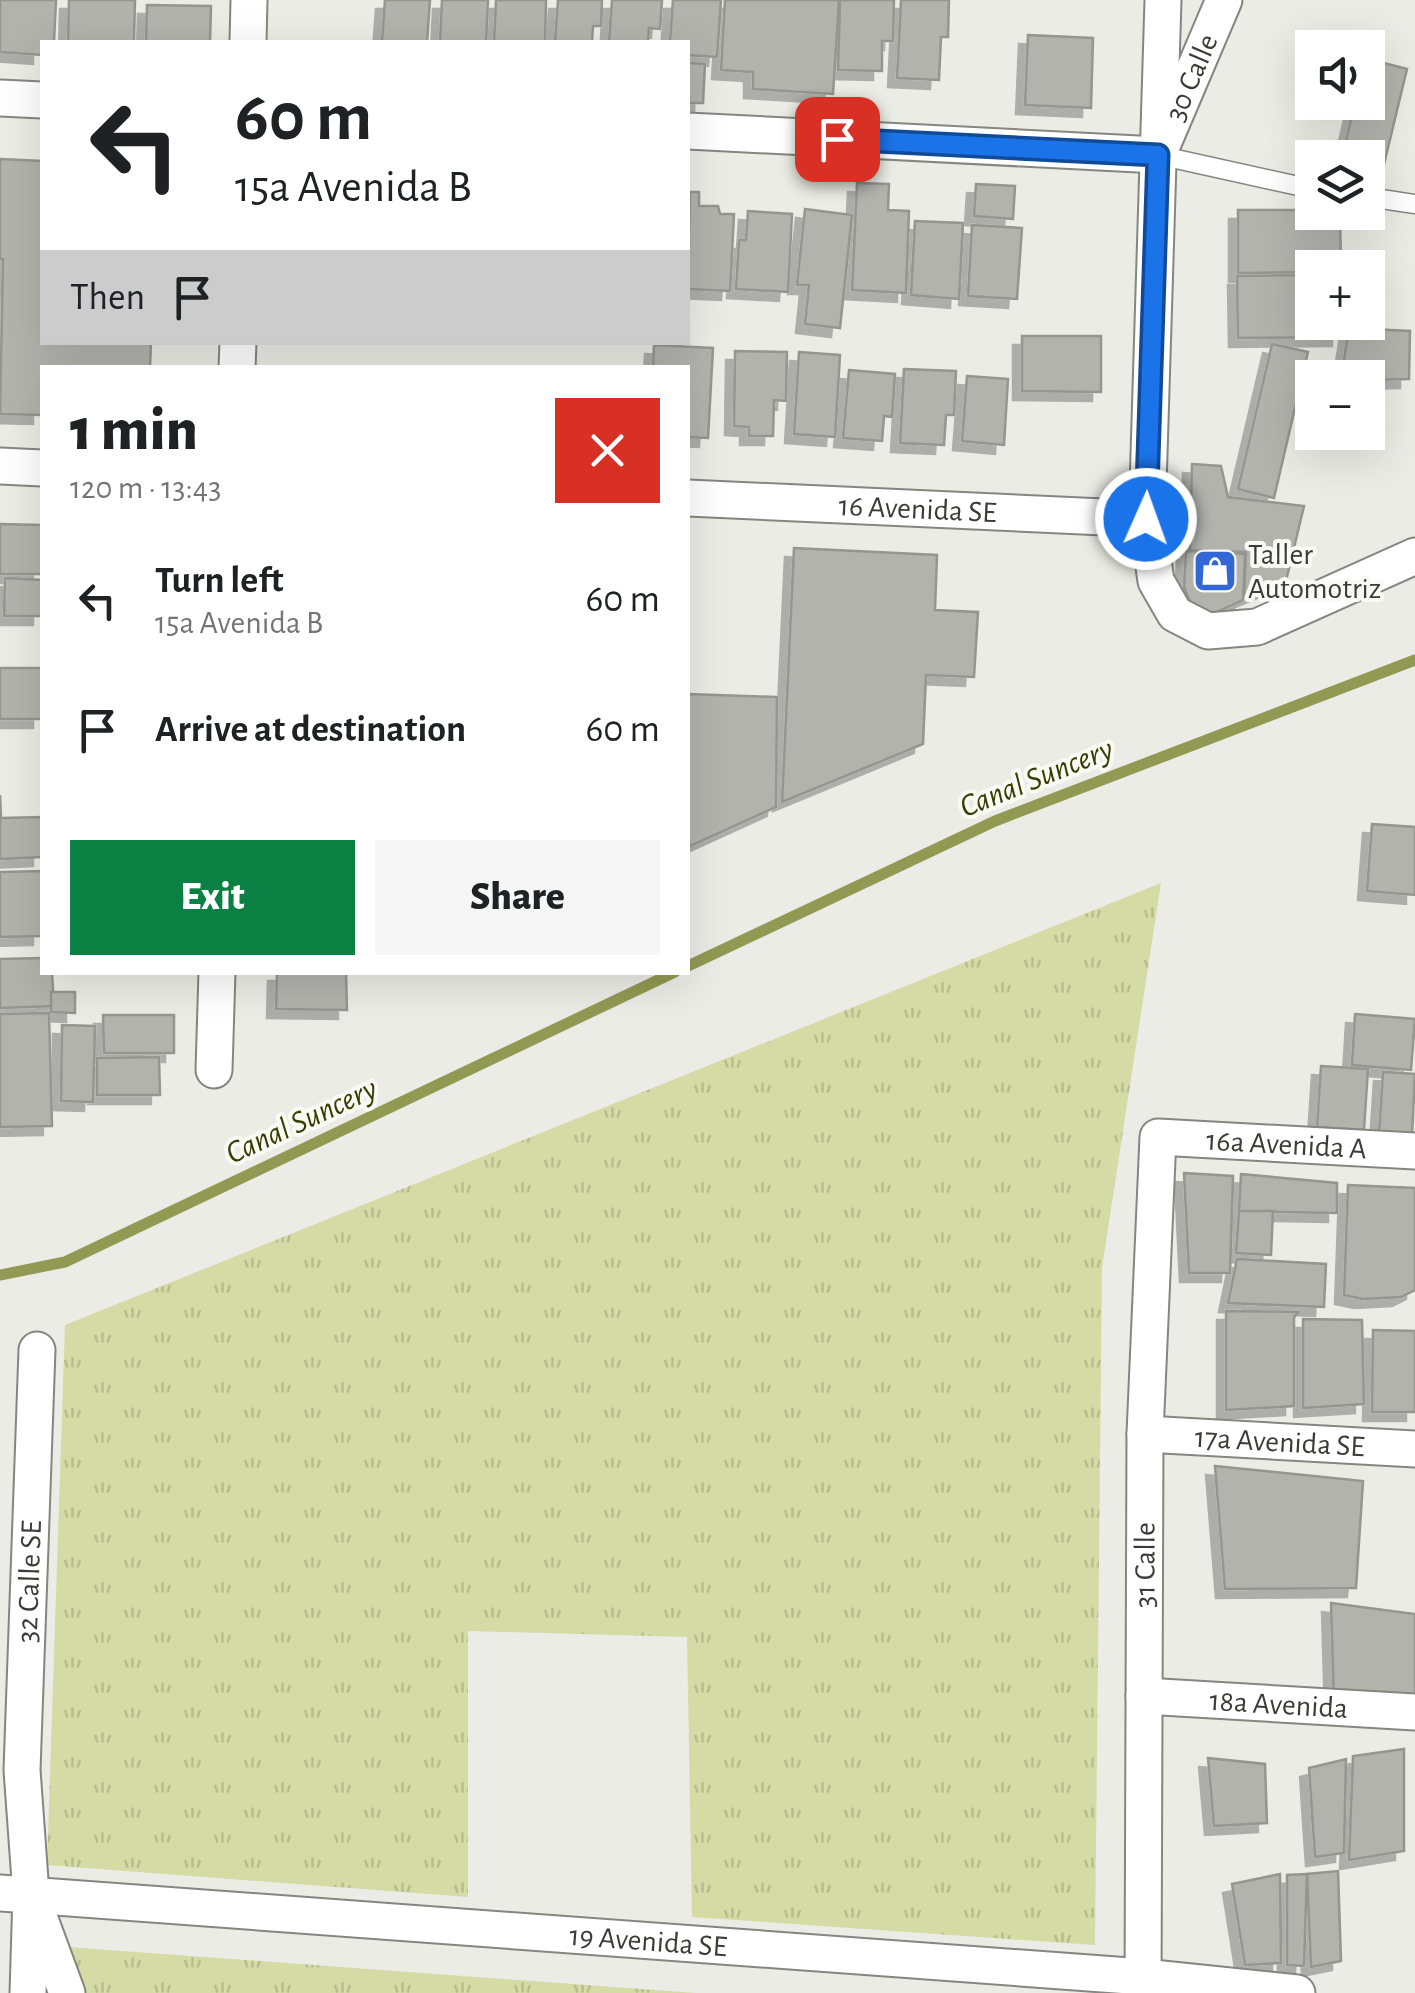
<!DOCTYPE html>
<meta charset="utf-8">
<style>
body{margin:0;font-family:"Alegreya Sans",sans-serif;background:#f6f6f6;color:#202124;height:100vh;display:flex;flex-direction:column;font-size:38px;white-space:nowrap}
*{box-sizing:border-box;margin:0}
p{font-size:32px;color:#757577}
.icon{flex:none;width:55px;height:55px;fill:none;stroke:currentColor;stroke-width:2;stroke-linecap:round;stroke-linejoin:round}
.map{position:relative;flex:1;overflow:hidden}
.panel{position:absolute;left:40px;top:365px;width:650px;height:610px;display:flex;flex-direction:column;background:#fff;border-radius:0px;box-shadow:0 10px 40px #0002}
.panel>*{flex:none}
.guide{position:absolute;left:40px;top:40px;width:650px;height:305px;border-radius:0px;box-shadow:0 10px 40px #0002;background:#fff;color:#202124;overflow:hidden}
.tools{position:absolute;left:1295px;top:30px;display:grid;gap:20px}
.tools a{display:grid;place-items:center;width:90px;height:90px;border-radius:0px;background:#fff;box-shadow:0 10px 40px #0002;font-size:50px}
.pin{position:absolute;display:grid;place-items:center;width:85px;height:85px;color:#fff;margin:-42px;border-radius:20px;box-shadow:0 5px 15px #0006}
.me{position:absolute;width:110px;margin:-55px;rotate:2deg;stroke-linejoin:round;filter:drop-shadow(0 0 8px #0008)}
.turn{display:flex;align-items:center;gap:35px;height:210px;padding:0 30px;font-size:45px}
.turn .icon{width:130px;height:130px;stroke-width:2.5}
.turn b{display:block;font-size:70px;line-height:85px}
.then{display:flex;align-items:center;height:95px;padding:0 30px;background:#0003;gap:20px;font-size:38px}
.round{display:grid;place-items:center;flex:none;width:105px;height:105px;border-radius:0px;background:#f6f6f6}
.overview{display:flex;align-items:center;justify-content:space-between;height:170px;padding:0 30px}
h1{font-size:60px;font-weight:800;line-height:75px}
.button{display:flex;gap:20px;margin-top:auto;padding:20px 30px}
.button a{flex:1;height:115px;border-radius:0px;background:#0b8043;color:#fff;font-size:40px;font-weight:800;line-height:115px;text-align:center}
.button a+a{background:#f6f6f6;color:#202124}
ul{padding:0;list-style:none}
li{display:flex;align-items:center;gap:30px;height:130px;padding:0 30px}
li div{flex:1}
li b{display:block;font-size:38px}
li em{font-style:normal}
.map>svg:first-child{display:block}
.grass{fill:url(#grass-tufts)}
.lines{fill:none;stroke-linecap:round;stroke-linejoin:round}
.stream{stroke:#929953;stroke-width:11}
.building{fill:#b2b3ad;stroke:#959690;stroke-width:2.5;filter:url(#shadow)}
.service-casing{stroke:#858680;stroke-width:21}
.minor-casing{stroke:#858680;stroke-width:39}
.service{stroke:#fff;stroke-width:18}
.minor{stroke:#fff;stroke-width:35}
.route-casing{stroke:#114b97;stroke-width:25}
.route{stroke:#1a73e8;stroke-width:18}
.labels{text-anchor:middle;stroke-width:8;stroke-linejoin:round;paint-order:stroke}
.street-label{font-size:30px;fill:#3b3b39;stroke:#f9faf3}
.poi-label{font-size:30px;fill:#3b3b39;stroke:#f9faf3;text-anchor:start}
.water-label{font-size:32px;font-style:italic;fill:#393c03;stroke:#f9faf3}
</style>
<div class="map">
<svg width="1415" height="1993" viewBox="0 0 1415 1993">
<defs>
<pattern id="grass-tufts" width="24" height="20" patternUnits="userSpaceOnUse" patternTransform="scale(2.5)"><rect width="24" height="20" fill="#d5dba5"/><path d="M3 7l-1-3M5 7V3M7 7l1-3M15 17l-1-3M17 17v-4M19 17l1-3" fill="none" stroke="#b8bd8f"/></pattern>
<filter id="shadow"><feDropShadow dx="-9" dy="9" stdDeviation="0" flood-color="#0004"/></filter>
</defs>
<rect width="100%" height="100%" fill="#ecece6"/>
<g class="grass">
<path d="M 1161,883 L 1102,1268 L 1095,1945 L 692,1917 L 687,1637 L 468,1631 L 468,1897 L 47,1865 L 65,1325 Z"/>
<path d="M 68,1947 L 696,1993 L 86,1993 Z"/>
</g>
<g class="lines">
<g class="stream">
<path d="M 688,966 L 995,821 L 1415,660"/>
<path d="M 0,1275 L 65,1262 L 675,972"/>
</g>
</g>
<g class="building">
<path d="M 0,0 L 56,0 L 54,42 L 42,42 L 42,55 L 0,52 Z"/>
<path d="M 69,0 L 135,0 L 134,42 L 68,42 Z"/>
<path d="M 385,0 L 430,0 L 427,42 L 382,42 Z"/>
<path d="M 442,0 L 488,0 L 486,42 L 440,42 Z"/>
<path d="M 496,0 L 546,0 L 545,42 L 494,42 Z"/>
<path d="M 558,0 L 602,0 L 601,26 L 593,26 L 592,42 L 555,42 Z"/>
<path d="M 612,0 L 662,0 L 660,29 L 649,28 L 648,42 L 609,42 Z"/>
<path d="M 673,0 L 721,0 L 717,57 L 688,55 L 688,42 L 670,42 Z"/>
<path d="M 725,0 L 839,0 L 833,94 L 753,89 L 753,72 L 721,70 Z"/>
<path d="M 840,0 L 894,0 L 893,41 L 882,41 L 882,71 L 838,70 Z"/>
<path d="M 901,0 L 949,0 L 948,37 L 941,37 L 939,80 L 897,78 Z"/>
<path d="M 147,5 L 211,6 L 210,42 L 146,42 Z"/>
<path d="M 1028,35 L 1093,38 L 1091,108 L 1025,105 Z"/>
<path d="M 1368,59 L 1407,69 L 1379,185 L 1368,182 L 1368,158 L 1342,158 L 1355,102 L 1368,102 Z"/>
<path d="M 688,63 L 705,64 L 703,103 L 688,103 Z"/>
<path d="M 0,159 L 42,161 L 42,342 L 151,342 L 150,368 L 42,368 L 42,415 L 0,414 L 3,259 L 0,259 Z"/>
<path d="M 857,183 L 889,184 L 888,210 L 909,211 L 906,293 L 852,290 Z"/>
<path d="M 976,184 L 1015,186 L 1013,219 L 974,216 Z"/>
<path d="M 690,192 L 699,192 L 699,206 L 718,206 L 720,214 L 734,214 L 730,291 L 688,289 Z"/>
<path d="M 805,209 L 852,215 L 840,328 L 805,324 L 809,285 L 797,285 Z"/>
<path d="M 1238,210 L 1312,210 L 1312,212 L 1340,212 L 1341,268 L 1312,268 L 1312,272 L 1238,273 Z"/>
<path d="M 748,211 L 792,214 L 788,292 L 736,289 L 739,240 L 746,240 Z"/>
<path d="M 915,221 L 963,223 L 959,299 L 911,295 Z"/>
<path d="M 972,225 L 1022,228 L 1017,299 L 968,296 Z"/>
<path d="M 1312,275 L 1312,322 L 1341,322 L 1341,337 L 1238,338 L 1237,276 Z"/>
<path d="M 1349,328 L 1410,331 L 1409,379 L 1368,380 L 1368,378 L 1341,378 Z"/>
<path d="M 1022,336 L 1101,336 L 1101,392 L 1022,391 Z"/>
<path d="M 1272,344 L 1308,352 L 1274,498 L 1238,489 Z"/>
<path d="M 654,345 L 713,348 L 708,438 L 688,437 L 688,368 L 653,368 Z"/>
<path d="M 735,351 L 787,352 L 786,401 L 774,400 L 773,436 L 749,436 L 749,427 L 734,426 Z"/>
<path d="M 799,352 L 840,355 L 835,437 L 794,434 Z"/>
<path d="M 904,369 L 956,371 L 954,415 L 946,415 L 944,445 L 900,443 Z"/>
<path d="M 849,370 L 895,374 L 892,417 L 884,416 L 882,441 L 843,438 Z"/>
<path d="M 967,376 L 1008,379 L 1004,445 L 962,441 Z"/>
<path d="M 1192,464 L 1221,466 L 1228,497 L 1304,506 L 1286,581 L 1244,598 L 1246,552 L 1190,550 Z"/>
<path d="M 0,524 L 42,525 L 42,574 L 0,574 Z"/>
<path d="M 794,548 L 937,555 L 935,610 L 978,612 L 974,677 L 926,675 L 923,744 L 782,802 Z"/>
<path d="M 1186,551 L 1245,554 L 1243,600 L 1215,613 L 1202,612 L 1192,607 L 1184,587 Z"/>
<path d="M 5,578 L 42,580 L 42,616 L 4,616 Z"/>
<rect x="0" y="668" width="42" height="51"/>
<path d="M 688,694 L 777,697 L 776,807 L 688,847 Z"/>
<path d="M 0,795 L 1,818 L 42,817 L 42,857 L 0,859 Z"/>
<path d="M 1372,824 L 1415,827 L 1415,895 L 1367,891 Z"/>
<path d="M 42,871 L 42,936 L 0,937 L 0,872 Z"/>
<path d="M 42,958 L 42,972 L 52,972 L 54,1006 L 0,1008 L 0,959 Z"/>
<path d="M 277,972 L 346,972 L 347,1010 L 276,1009 Z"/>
<path d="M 51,992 L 75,992 L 75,1013 L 51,1012 Z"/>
<path d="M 49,1013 L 52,1126 L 0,1127 L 0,1014 Z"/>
<path d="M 1355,1014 L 1415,1019 L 1411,1070 L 1352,1065 Z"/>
<path d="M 103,1015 L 174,1015 L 174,1053 L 104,1053 Z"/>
<path d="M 62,1025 L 95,1026 L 93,1102 L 61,1101 Z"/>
<path d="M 159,1057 L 160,1095 L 97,1095 L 97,1058 Z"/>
<path d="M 1321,1066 L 1368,1069 L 1364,1130 L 1317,1127 Z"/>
<path d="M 1383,1072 L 1415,1074 L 1412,1136 L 1379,1133 Z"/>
<path d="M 1184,1173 L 1233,1176 L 1230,1273 L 1189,1273 Z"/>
<path d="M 1241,1174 L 1337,1183 L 1337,1213 L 1239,1211 Z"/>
<path d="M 1348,1185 L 1415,1188 L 1415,1290 L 1401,1297 L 1363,1299 L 1344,1295 Z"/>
<path d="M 1239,1211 L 1273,1211 L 1271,1255 L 1236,1253 Z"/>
<path d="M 1237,1259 L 1326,1264 L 1324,1307 L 1228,1303 Z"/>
<path d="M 1226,1311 L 1299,1312 L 1294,1317 L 1294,1406 L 1226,1410 Z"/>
<path d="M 1303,1319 L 1362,1320 L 1364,1404 L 1303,1408 Z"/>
<path d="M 1373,1330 L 1415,1331 L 1415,1412 L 1372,1412 Z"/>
<path d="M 1215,1466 L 1363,1481 L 1356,1588 L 1225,1589 Z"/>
<path d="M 1331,1603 L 1415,1614 L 1415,1714 L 1334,1705 Z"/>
<path d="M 1404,1749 L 1404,1851 L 1349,1860 L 1353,1756 Z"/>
<path d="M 1208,1758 L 1265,1764 L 1267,1823 L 1214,1826 Z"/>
<path d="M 1346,1759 L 1344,1853 L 1315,1857 L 1309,1768 Z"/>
<path d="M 1338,1871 L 1341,1961 L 1311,1967 L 1307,1874 Z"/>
<path d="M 1280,1874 L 1281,1963 L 1245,1965 L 1232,1884 Z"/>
<path d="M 1307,1874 L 1304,1966 L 1287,1965 L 1287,1875 Z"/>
</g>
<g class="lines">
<defs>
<g id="service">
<path d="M 1158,155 L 1312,189"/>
<path d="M 1368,197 L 1415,204"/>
</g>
<g id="minor">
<path d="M 1163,0 L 1147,519 L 1156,581 L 1175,614 L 1208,631 L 1257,627 L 1415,556"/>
<path d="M 248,42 L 249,0"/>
<path d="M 0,98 L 42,100"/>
<path id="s1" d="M 688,131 L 1158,155 L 1224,0"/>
<path d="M 237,368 L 238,342"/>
<path d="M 0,466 L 42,468"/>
<path id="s2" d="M 688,498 L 1147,519"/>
<path d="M 214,1070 L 217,972"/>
<path id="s3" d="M 1145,1434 L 1415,1449"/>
<path id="s4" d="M 1144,1696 L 1415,1712"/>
<path id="s5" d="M 0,1893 L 1143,1977 L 1297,1993"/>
<path d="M 38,1914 L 67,1993"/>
<path id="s6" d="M 28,1993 L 31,1894 L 22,1770 L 37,1350"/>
<path id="s7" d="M 1143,1993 L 1145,1434 L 1158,1137 L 1415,1151"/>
</g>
</defs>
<use href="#service" class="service-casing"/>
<use href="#minor" class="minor-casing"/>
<use href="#service" class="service"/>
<use href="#minor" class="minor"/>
</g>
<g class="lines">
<defs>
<path id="route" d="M 837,139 L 1158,155 L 1146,519"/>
</defs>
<use href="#route" class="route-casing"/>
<use href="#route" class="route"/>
</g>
<defs>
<symbol id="shop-square" viewBox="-11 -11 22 22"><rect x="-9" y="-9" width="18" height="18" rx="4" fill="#3467d6" stroke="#f9faf3"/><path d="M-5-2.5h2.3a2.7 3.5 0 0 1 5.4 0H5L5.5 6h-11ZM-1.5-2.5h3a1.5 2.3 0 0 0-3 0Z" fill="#fff"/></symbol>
</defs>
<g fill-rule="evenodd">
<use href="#shop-square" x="1190" y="546" width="50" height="50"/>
</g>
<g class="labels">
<g class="street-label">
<text dy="10" stroke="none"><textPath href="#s1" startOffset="555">30 Calle</textPath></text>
<text dy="10" stroke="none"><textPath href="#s2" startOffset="230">16 Avenida SE</textPath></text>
<text dy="10" stroke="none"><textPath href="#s7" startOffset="985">16a Avenida A</textPath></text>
<text dy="10" stroke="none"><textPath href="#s3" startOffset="135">17a Avenida SE</textPath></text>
<text dy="10" stroke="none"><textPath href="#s7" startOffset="428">31 Calle</textPath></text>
<text dy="10" stroke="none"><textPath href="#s6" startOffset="412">32 Calle SE</textPath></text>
<text dy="10" stroke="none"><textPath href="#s4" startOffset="135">18a Avenida</textPath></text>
<text dy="10" stroke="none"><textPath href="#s5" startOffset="650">19 Avenida SE</textPath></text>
</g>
<g class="poi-label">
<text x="1248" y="564">Taller<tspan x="1248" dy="34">Automotriz</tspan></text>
</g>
<g class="water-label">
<text transform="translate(1036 777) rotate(-22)" y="11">Canal Suncery</text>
<text transform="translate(301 1120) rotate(-25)" y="11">Canal Suncery</text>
</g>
</g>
</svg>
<div class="tools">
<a><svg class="icon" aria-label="sound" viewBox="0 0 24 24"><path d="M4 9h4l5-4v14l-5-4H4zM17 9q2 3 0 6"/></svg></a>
<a><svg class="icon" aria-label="layers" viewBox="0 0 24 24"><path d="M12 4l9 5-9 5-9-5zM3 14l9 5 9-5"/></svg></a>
<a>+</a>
<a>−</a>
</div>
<div class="pin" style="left:837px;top:139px;background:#d93025"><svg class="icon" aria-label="arrive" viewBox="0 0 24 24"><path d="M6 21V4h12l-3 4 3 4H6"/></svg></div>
<svg class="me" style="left:1146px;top:519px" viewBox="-20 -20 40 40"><circle r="17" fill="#1a73e8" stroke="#fff" stroke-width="3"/><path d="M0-11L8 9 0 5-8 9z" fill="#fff"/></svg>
<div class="guide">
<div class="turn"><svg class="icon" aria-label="left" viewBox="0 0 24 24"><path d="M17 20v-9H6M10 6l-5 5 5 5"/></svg><div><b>60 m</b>15a Avenida B</div></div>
<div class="then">Then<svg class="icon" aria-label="arrive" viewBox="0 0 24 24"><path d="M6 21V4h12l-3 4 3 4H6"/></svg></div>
</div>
<section class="panel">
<div class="overview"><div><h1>1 min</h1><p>120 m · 13:43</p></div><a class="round" style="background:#d93025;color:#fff"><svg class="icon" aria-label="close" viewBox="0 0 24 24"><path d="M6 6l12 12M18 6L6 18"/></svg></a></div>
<ul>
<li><svg class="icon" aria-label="left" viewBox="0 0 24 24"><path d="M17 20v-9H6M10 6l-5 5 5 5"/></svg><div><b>Turn left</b><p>15a Avenida B</p></div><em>60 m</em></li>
<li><svg class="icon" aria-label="arrive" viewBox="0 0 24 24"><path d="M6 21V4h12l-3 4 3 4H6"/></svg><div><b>Arrive at destination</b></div><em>60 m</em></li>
</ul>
<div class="button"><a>Exit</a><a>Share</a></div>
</section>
</div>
